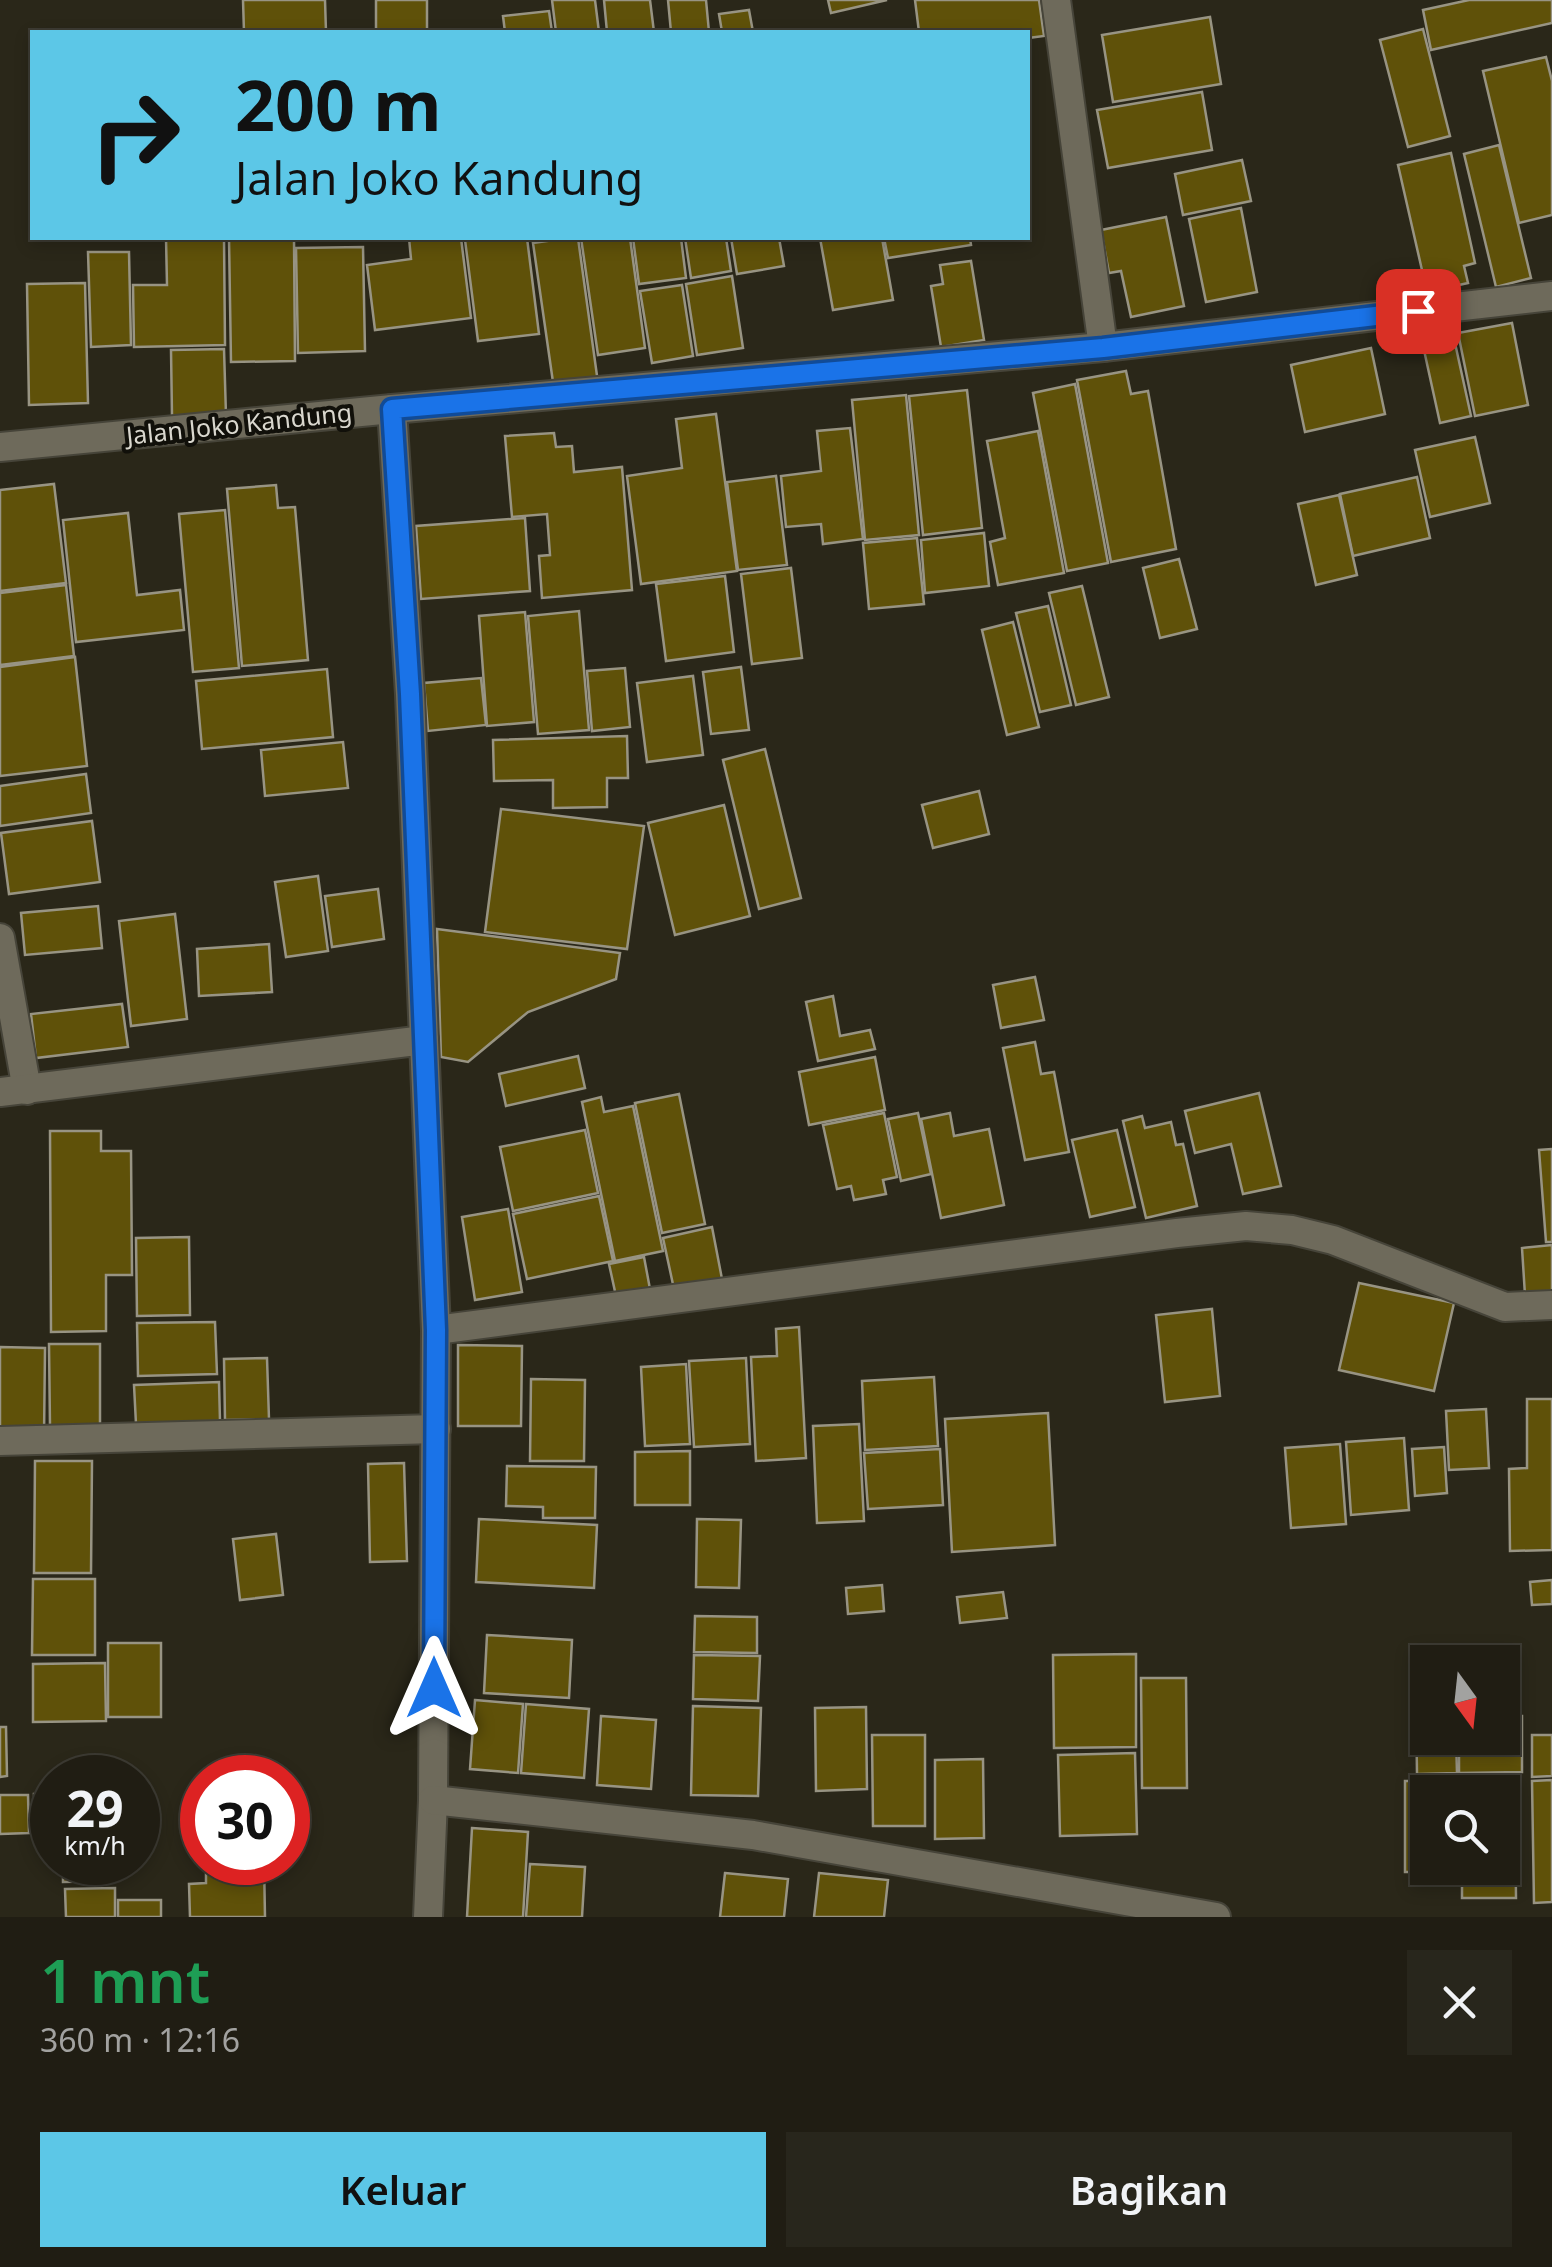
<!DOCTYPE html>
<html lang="id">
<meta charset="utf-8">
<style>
body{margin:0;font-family:"Noto Sans",sans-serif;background:#28261c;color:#f1f3f6;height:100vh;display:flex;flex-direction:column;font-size:38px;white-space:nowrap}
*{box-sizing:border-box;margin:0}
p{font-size:32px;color:#a2a2a0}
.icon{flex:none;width:55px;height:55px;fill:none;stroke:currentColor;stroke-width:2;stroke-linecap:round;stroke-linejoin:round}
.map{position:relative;height:1917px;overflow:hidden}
.details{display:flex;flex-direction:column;background:#201d13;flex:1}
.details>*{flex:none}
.guide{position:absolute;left:30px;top:30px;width:1000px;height:210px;border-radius:0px;box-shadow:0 5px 15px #0003,0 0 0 2px #3d3b33;background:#5cc7e7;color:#111;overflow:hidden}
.needle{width:65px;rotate:165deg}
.controls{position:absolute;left:1410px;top:1645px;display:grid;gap:20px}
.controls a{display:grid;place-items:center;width:110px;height:110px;border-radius:0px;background:#201d13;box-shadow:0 5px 15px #0003,0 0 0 2px #3d3b33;font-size:50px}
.speed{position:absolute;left:30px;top:1755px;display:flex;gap:20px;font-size:50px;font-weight:700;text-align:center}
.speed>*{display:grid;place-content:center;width:130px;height:130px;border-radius:50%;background:#201d13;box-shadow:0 5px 15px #0003,0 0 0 2px #3d3b33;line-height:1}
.speed small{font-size:25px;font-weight:400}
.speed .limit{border:15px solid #d22;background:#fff;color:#111}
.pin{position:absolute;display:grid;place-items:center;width:85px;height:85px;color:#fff;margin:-42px;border-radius:20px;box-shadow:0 5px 15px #0006}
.me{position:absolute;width:110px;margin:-55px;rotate:0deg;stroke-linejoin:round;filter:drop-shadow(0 0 8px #0008)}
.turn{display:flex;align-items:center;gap:35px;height:210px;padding:0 40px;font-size:45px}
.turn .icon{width:130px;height:130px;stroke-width:2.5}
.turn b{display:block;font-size:70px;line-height:85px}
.round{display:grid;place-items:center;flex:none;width:105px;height:105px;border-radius:0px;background:#28261c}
.overview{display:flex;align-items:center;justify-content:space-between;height:170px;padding:0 40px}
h1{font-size:60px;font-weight:600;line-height:75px;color:#1e9e55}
.primary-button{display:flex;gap:20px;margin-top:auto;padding:20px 40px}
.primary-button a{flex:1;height:115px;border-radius:0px;background:#5cc7e7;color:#111;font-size:40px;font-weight:600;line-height:115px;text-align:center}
.primary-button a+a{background:#28261c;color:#f1f3f6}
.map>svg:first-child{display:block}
.building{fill:#5f5109;stroke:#989483;stroke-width:2.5}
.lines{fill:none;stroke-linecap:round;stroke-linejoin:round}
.minor-casing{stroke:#464439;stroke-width:32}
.minor{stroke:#6e6a5b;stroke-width:28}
.route-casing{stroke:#114b97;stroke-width:25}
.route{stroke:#1a73e8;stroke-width:18}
.labels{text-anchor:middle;stroke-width:8;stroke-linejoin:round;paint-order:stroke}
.street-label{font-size:25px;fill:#d9d7ce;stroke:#11100a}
</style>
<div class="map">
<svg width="1552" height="1917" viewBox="0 0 1552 1917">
<rect width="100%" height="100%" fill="#2a2719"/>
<g class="building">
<path d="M 243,0 L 325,0 L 326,32 L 244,32 Z"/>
<rect x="376" y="0" width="51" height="32"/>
<path d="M 552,0 L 595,0 L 599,32 L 556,32 Z"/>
<path d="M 604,0 L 650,0 L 654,32 L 607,32 Z"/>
<path d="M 668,0 L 706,0 L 709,32 L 671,32 Z"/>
<path d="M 828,0 L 887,0 L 831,13 Z"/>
<path d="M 915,0 L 1039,0 L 1044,36 L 1028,38 L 1028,32 L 919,32 Z"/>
<path d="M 1469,0 L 1552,0 L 1552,23 L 1431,50 L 1423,10 Z"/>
<path d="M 749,10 L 753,32 L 722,32 L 719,14 Z"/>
<path d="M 549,11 L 552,32 L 505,32 L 503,16 Z"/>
<path d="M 1210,17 L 1221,84 L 1113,102 L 1102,35 Z"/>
<path d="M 1423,29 L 1450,136 L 1408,147 L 1380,40 Z"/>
<path d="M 1546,57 L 1552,81 L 1552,215 L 1519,223 L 1483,71 Z"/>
<path d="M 1202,92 L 1212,150 L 1108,168 L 1097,110 Z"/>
<path d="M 1499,145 L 1531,278 L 1496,287 L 1464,154 Z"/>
<path d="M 1451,153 L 1475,263 L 1464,266 L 1468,283 L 1427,292 L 1398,165 Z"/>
<path d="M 1242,160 L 1251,201 L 1183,215 L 1175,174 Z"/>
<path d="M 1241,208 L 1257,292 L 1206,302 L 1189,219 Z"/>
<path d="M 1166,217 L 1184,306 L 1131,317 L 1121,271 L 1109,273 L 1101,230 Z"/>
<path d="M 166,238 L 224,238 L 225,345 L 134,347 L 133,285 L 167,285 Z"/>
<path d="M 229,238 L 294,238 L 295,361 L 231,362 Z"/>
<path d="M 409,238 L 461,238 L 471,318 L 375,330 L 367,265 L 411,259 Z"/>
<path d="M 489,238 L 527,238 L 539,334 L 478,341 L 465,240 Z"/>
<path d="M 568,238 L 578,238 L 598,383 L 554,389 L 533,243 Z"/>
<path d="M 581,238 L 630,238 L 645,348 L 598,355 Z"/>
<path d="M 633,238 L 681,238 L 686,278 L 639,284 Z"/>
<path d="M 685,238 L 726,238 L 731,271 L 691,278 Z"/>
<path d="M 731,238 L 779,238 L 784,266 L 737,274 Z"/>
<path d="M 820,238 L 882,238 L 893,300 L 833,310 Z"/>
<path d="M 884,238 L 970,238 L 971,245 L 888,258 Z"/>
<path d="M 363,247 L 365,351 L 298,353 L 296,248 Z"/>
<path d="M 88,252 L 129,252 L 131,345 L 91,347 Z"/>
<path d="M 971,261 L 984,340 L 941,347 L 931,286 L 943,284 L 940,265 Z"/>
<path d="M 732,276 L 743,348 L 697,355 L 686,284 Z"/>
<path d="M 85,283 L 88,403 L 29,405 L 27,284 Z"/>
<path d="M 682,285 L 693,356 L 652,363 L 640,291 Z"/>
<path d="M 1512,323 L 1528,405 L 1475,416 L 1458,333 Z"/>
<path d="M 1453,334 L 1471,416 L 1440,423 L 1422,341 Z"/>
<path d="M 1371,348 L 1385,414 L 1305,432 L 1291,365 Z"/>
<path d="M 224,349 L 226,415 L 172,416 L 171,350 Z"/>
<path d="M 1126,371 L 1131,394 L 1148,391 L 1176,549 L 1111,562 L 1077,380 Z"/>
<path d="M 1075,384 L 1108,563 L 1067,571 L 1033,393 Z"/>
<path d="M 967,390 L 982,528 L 923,535 L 909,396 Z"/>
<path d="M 906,395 L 919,535 L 865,540 L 852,400 Z"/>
<path d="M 716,414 L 737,571 L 641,584 L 627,476 L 682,468 L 676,419 Z"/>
<path d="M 850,428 L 863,539 L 823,544 L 821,524 L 786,527 L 781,476 L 821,471 L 817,431 Z"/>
<path d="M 1038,431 L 1064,573 L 998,585 L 990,542 L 1005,538 L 987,441 Z"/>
<path d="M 554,433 L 556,447 L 572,446 L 574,472 L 622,467 L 632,590 L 542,598 L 539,556 L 550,555 L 547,514 L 512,517 L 505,436 Z"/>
<path d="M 1475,437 L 1490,503 L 1430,517 L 1415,450 Z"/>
<path d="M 776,476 L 787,565 L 738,570 L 727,482 Z"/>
<path d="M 1417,477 L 1430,538 L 1353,556 L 1340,494 Z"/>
<path d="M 54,484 L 66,583 L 0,591 L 0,490 Z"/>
<path d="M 276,485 L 278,508 L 295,507 L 308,660 L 242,666 L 227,489 Z"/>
<path d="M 1339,495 L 1357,575 L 1316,585 L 1298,504 Z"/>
<path d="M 225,510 L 239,668 L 193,672 L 179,514 Z"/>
<path d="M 128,513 L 137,595 L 180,590 L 184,630 L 76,642 L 63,520 Z"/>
<path d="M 525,518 L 530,591 L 421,599 L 416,526 Z"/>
<path d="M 984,533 L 989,586 L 925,593 L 921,540 Z"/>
<path d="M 917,538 L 924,604 L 869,609 L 863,543 Z"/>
<path d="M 1179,559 L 1197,629 L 1160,638 L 1143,568 Z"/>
<path d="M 791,568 L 802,658 L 752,664 L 741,574 Z"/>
<path d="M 725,576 L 734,652 L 666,661 L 656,584 Z"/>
<path d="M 66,585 L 74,656 L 0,665 L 0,593 Z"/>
<path d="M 1082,586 L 1109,697 L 1076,705 L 1049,593 Z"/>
<path d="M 1048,606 L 1071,705 L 1040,712 L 1016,613 Z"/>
<path d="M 579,611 L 589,730 L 538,734 L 528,616 Z"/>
<path d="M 525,612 L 534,722 L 487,726 L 479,616 Z"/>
<path d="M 1013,622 L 1039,727 L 1007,735 L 982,630 Z"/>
<path d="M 75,657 L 87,766 L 0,776 L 0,667 Z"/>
<path d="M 741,667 L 749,730 L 711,734 L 703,672 Z"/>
<path d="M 625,668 L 630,727 L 592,731 L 587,671 Z"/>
<path d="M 327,669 L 333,737 L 202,749 L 196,681 Z"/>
<path d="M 693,676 L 703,755 L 647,762 L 637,683 Z"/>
<path d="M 481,678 L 486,725 L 428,731 L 424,683 Z"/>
<path d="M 627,736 L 628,778 L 607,778 L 607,807 L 553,808 L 553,780 L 494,781 L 493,740 Z"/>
<path d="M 343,742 L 348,788 L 265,796 L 261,750 Z"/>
<path d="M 765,749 L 801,898 L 759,909 L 723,760 Z"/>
<path d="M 86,774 L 91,813 L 0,826 L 0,786 Z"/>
<path d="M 979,791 L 989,834 L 933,848 L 922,805 Z"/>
<path d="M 724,805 L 750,916 L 675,935 L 648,823 Z"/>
<path d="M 501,809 L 644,826 L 627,949 L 485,932 Z"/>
<path d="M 92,821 L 100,882 L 9,894 L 1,833 Z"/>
<path d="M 318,876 L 328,951 L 286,957 L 275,882 Z"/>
<path d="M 378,889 L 384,939 L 332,947 L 325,896 Z"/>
<path d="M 98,906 L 102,948 L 25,955 L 21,913 Z"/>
<path d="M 175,914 L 187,1019 L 131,1026 L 119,921 Z"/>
<path d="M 437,929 L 620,953 L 616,979 L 528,1012 L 468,1062 L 441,1057 Z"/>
<path d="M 269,944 L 272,992 L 199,996 L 197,949 Z"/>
<path d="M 1035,977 L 1044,1020 L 1001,1028 L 993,985 Z"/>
<path d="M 833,996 L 840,1036 L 870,1030 L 875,1049 L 818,1061 L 806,1002 Z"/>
<path d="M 122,1004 L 128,1047 L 36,1058 L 31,1014 Z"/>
<path d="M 1035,1042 L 1041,1074 L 1054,1072 L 1069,1152 L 1025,1160 L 1003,1048 Z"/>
<path d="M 578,1056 L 585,1088 L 506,1106 L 499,1074 Z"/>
<path d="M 875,1057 L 885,1110 L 809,1125 L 799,1072 Z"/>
<path d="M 1259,1093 L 1281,1186 L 1243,1194 L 1231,1144 L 1195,1153 L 1185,1111 Z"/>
<path d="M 679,1094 L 705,1224 L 662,1233 L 635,1103 Z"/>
<path d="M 601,1097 L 604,1112 L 633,1106 L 663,1251 L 615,1261 L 582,1102 Z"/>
<path d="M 884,1113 L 897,1177 L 883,1180 L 886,1194 L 854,1200 L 851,1186 L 837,1189 L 823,1125 Z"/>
<path d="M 918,1113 L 931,1174 L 901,1181 L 888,1119 Z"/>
<path d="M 950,1113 L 954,1136 L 989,1129 L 1004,1205 L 941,1218 L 921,1119 Z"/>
<path d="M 1142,1116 L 1145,1128 L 1171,1122 L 1176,1145 L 1183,1144 L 1197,1206 L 1146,1218 L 1123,1121 Z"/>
<path d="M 585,1130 L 598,1193 L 513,1211 L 500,1147 Z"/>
<path d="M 1117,1130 L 1135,1207 L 1090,1217 L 1072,1140 Z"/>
<path d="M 50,1131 L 101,1131 L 101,1151 L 131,1151 L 132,1275 L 106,1275 L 106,1331 L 51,1332 Z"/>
<path d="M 1552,1149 L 1552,1242 L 1546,1242 L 1539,1150 Z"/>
<path d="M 599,1196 L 613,1261 L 527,1279 L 513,1214 Z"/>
<path d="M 508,1209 L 522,1292 L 475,1300 L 462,1217 Z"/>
<path d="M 712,1227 L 722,1279 L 674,1289 L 663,1238 Z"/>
<path d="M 189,1237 L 190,1315 L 137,1316 L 136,1238 Z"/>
<path d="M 1552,1245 L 1552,1293 L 1525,1295 L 1522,1248 Z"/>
<path d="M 644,1257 L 650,1289 L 616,1296 L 609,1264 Z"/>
<path d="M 1359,1283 L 1454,1303 L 1434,1391 L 1339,1370 Z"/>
<path d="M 1212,1309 L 1220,1396 L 1165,1402 L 1156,1315 Z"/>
<path d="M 215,1322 L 217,1374 L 138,1376 L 137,1323 Z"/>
<path d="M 799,1327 L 806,1458 L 756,1461 L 751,1357 L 777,1356 L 776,1329 Z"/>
<path d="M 49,1344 L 100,1344 L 100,1426 L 50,1426 Z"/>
<path d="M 458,1345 L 522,1346 L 521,1426 L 458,1426 Z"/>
<path d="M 0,1347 L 45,1348 L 44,1437 L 0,1436 Z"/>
<path d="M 267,1358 L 269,1419 L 225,1420 L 224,1359 Z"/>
<path d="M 746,1358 L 750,1444 L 694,1447 L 689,1361 Z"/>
<path d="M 686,1364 L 690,1444 L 645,1446 L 641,1367 Z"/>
<path d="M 934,1377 L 938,1446 L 865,1450 L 862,1381 Z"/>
<path d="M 531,1379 L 585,1380 L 584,1461 L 530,1461 Z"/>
<path d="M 219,1382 L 220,1421 L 136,1424 L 134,1385 Z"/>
<path d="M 1527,1399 L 1552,1399 L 1552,1550 L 1510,1551 L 1509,1469 L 1527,1468 Z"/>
<path d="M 1486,1409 L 1489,1468 L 1449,1470 L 1446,1411 Z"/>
<path d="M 1048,1413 L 1055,1545 L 952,1552 L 945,1419 Z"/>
<path d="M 859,1424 L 864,1521 L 817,1523 L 813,1426 Z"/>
<path d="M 1404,1438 L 1409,1510 L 1351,1515 L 1346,1442 Z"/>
<path d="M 1340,1444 L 1346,1524 L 1291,1528 L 1285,1448 Z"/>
<path d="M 1444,1447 L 1447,1493 L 1415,1496 L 1412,1449 Z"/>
<path d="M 940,1449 L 943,1505 L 868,1509 L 864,1453 Z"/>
<path d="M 690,1451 L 690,1505 L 635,1505 L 635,1452 Z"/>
<path d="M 35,1461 L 92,1461 L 91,1573 L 34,1573 Z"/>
<path d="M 404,1463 L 407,1561 L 370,1562 L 368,1464 Z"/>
<path d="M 507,1466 L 596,1467 L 595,1518 L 543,1518 L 543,1507 L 506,1506 Z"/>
<path d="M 479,1519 L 597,1525 L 594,1588 L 476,1582 Z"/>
<path d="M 697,1519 L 741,1520 L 739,1588 L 696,1587 Z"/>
<path d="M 276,1534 L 283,1595 L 240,1600 L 233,1539 Z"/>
<path d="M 33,1579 L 95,1579 L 95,1655 L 32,1655 Z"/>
<path d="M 1552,1580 L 1552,1604 L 1532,1605 L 1530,1582 Z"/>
<path d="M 882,1585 L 884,1611 L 848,1614 L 846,1588 Z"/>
<path d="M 1003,1592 L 1007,1618 L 960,1623 L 957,1597 Z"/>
<path d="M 695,1616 L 757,1617 L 757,1653 L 694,1652 Z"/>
<path d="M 487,1635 L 572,1640 L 569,1698 L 484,1693 Z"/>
<rect x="108" y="1643" width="53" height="74"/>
<path d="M 1136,1654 L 1136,1747 L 1054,1748 L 1053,1655 Z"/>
<path d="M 694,1655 L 760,1656 L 758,1701 L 693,1699 Z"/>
<path d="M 105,1663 L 106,1721 L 33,1722 L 33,1664 Z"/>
<path d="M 1141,1678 L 1186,1678 L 1187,1788 L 1142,1788 Z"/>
<path d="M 475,1700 L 523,1704 L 518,1773 L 470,1769 Z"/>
<path d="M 1416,1703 L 1428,1703 L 1428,1738 L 1456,1738 L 1457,1773 L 1417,1774 Z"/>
<path d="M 526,1704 L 589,1709 L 584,1778 L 521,1773 Z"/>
<path d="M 693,1706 L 761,1708 L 758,1796 L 691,1795 Z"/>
<path d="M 866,1707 L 867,1789 L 816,1791 L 815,1708 Z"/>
<path d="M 601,1716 L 656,1720 L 651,1789 L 597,1785 Z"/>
<path d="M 1502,1716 L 1522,1716 L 1522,1772 L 1459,1773 L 1459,1738 L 1502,1738 Z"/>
<path d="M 0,1727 L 6,1727 L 7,1776 L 0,1777 Z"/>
<path d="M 872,1735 L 925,1735 L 925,1826 L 873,1826 Z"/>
<path d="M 1532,1735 L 1552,1735 L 1552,1776 L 1532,1777 Z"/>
<path d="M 1135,1753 L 1137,1834 L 1060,1836 L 1058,1755 Z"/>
<path d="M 983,1759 L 984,1838 L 935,1839 L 935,1760 Z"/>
<path d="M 1552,1780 L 1552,1902 L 1534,1903 L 1532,1781 Z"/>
<path d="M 1405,1781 L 1453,1781 L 1453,1792 L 1428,1792 L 1428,1868 L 1454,1868 L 1454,1872 L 1405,1872 Z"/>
<path d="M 52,1793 L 52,1833 L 36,1834 L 34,1794 Z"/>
<path d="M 0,1795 L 28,1795 L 29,1833 L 0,1834 Z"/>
<path d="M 1502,1803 L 1515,1803 L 1516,1898 L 1462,1898 L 1462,1868 L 1502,1868 Z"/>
<path d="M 472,1828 L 528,1832 L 523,1917 L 467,1917 Z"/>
<path d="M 63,1862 L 112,1862 L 112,1881 L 63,1882 Z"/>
<path d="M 206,1862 L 264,1862 L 265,1917 L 190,1917 L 189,1884 L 206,1883 Z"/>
<path d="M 530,1864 L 585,1867 L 582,1917 L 526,1917 Z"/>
<path d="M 725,1873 L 788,1879 L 784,1917 L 720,1917 Z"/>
<path d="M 819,1873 L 888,1880 L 884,1917 L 814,1917 Z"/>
<path d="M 115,1888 L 115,1917 L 66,1917 L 65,1889 Z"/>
<rect x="118" y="1900" width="43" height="17"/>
</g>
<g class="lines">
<defs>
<g id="minor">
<path d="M 1056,0 L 1103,347"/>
<path d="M 392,409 L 410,694 L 424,1040"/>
<path d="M 0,447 L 392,409 L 1103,347 L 1552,296"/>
<path d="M 0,938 L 27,1090"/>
<path d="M 0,1092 L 424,1040 L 436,1330 L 433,1800 L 428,1917"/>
<path d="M 436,1330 L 1177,1233 L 1246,1226 L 1292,1230 L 1333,1240 L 1505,1307 L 1552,1305"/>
<path d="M 0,1441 L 436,1429"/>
<path d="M 433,1800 L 753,1835 L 1216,1917"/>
</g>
</defs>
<use href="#minor" class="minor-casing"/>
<use href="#minor" class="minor"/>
</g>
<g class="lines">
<defs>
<path id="route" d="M 434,1688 L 436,1330 L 410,694 L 392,409 L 1103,348 L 1418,311"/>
</defs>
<use href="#route" class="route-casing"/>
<use href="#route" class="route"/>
</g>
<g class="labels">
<g class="street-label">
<text transform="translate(239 424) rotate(-6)" y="9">Jalan Joko Kandung</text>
</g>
</g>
</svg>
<div class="controls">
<a><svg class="needle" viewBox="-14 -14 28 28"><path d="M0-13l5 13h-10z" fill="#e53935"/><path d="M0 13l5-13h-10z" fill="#a2a2a0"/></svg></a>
<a><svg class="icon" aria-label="search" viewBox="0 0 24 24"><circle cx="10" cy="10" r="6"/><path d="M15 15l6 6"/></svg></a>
</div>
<div class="speed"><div>29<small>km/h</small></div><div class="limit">30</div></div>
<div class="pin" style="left:1418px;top:311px;background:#d93025"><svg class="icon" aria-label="arrive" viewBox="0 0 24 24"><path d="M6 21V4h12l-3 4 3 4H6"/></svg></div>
<svg class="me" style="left:434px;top:1688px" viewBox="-20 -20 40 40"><path d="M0-17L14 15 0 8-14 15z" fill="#1a73e8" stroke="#fff" stroke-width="4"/></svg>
<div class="guide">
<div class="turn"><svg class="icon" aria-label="right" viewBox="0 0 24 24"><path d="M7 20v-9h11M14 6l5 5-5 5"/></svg><div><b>200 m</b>Jalan Joko Kandung</div></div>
</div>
</div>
<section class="details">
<div class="overview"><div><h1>1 mnt</h1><p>360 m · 12:16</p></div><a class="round"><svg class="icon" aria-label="close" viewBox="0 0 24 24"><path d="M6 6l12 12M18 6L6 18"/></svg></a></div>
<div class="primary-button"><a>Keluar</a><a>Bagikan</a></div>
</section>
